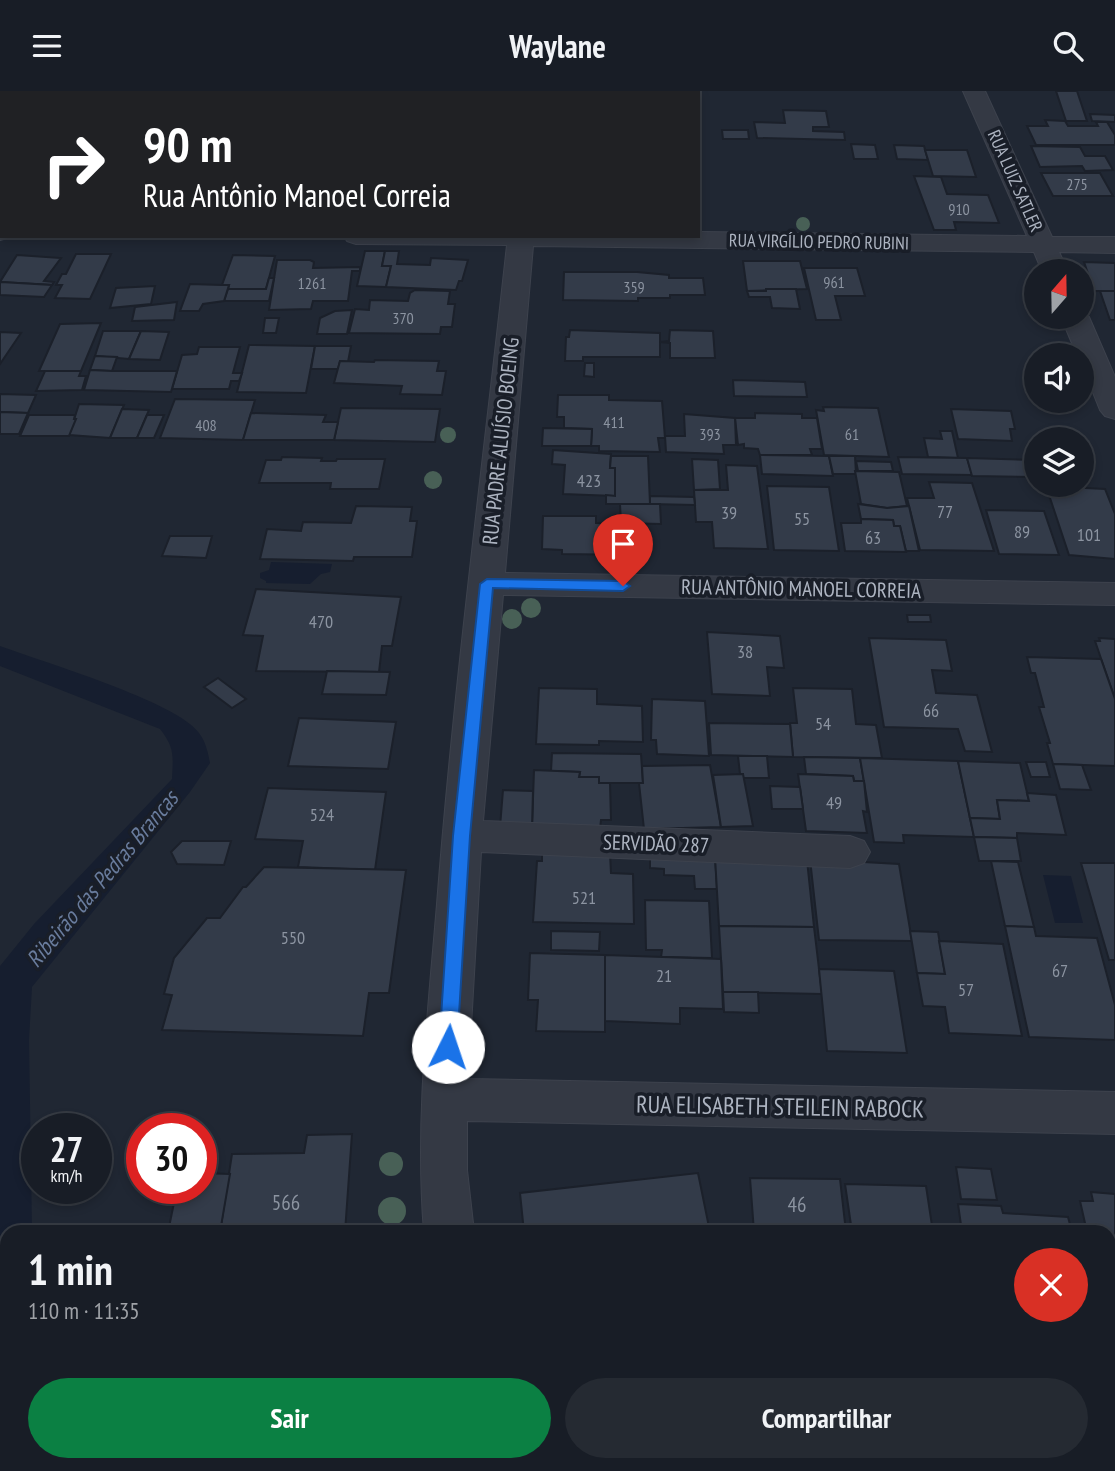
<!DOCTYPE html>
<html lang="pt">
<meta charset="utf-8">
<style>
body{margin:0;font-family:"PT Sans Narrow",sans-serif;background:#252a32;color:#f1f3f6;height:100vh;display:flex;flex-direction:column;font-size:26px;white-space:nowrap}
*{box-sizing:border-box;margin:0}
p{font-size:23px;color:#9fa2a7}
.icon{flex:none;width:38px;height:38px;fill:none;stroke:currentColor;stroke-width:2;stroke-linecap:round;stroke-linejoin:round}
.map{position:relative;flex:1;overflow:hidden}
.details{position:absolute;left:0px;top:1134px;width:1116px;height:247px;display:flex;flex-direction:column;background:#181d26;border-radius:21px 21px 0 0;box-shadow:0 4px 10px #0003,0 0 0 2px #363b43}
.details>*{flex:none}
.guide{position:absolute;left:0px;top:0px;width:700px;height:147px;box-shadow:0 4px 10px #0003,0 0 0 2px #363b43;background:#202124;color:#fff;overflow:hidden}
.needle{width:46px;rotate:20deg}
.buttons{position:absolute;left:1024px;top:168px;display:grid;gap:14px}
.buttons a{display:grid;place-items:center;width:70px;height:70px;border-radius:50%;background:#181d26;box-shadow:0 4px 10px #0003,0 0 0 2px #363b43;font-size:35px}
.speed{position:absolute;left:21px;top:1022px;display:flex;gap:14px;font-size:35px;font-weight:700;text-align:center}
.speed>*{display:grid;place-content:center;width:91px;height:91px;border-radius:50%;background:#181d26;box-shadow:0 4px 10px #0003,0 0 0 2px #363b43;line-height:1}
.speed small{font-size:18px;font-weight:400}
.speed .limit{border:10px solid #d22;background:#fff;color:#111}
.pin{position:absolute;display:grid;place-items:center;width:60px;height:60px;color:#fff;margin:-72px -30px;border-radius:50% 50% 50% 0;rotate:-45deg;box-shadow:0 0 7px #0007}
.pin .icon{rotate:45deg}
.me{position:absolute;width:77px;margin:-38px;rotate:4deg;stroke-linejoin:round;filter:drop-shadow(0 0 5px #0008)}
.turn{display:flex;align-items:center;gap:24px;height:147px;padding:0 28px;font-size:32px}
.turn .icon{width:91px;height:91px;stroke-width:2.5}
.turn b{display:block;font-size:49px;line-height:60px}
.round{display:grid;place-items:center;flex:none;width:74px;height:74px;border-radius:37px;background:#252a32}
.summary{display:flex;align-items:center;justify-content:space-between;height:119px;padding:0 28px}
h1{font-size:42px;font-weight:700;line-height:52px}
.action{display:flex;gap:14px;margin-top:auto;padding:14px 28px}
.action a{flex:1;height:80px;border-radius:42px;background:#0b8043;color:#fff;font-size:28px;font-weight:700;line-height:80px;text-align:center}
.action a+a{background:#252a32;color:#f1f3f6}
header{display:flex;justify-content:space-between;align-items:center;height:91px;padding:0 28px;background:#181d26;font-size:32px;font-weight:700}
.map>svg:first-child{display:block}
.water{fill:#161e2f}
.building{fill:#333b49;stroke:#1b202a;stroke-width:2}
.lines{fill:none;stroke-linecap:round;stroke-linejoin:round}
.minor-casing{stroke:#3d424d;stroke-width:2}
.minor{fill:#343944;fill-rule:evenodd}
.tree{fill:#486056}
.route{fill:#1a73e8;stroke:#114b97;stroke-width:2}
.labels{text-anchor:middle;stroke-width:7;stroke-linejoin:round;paint-order:stroke}
.far-number-label{font-size:16px;fill:#8c94a1}
.far-street-label{font-size:18px;fill:#adb4c1;stroke:#191e28}
.number-label{font-size:18px;fill:#8c94a1}
.street-label{font-size:21px;fill:#adb4c1;stroke:#191e28}
.near-number-label{font-size:21px;fill:#8c94a1}
.water-label{font-size:23px;font-style:italic;fill:#697c9d;stroke:#191e28}
.near-street-label{font-size:24px;fill:#adb4c1;stroke:#191e28}
</style>
<header><svg class="icon" aria-label="menu" viewBox="0 0 24 24"><path d="M4 6h16M4 12h16M4 18h16"/></svg>Waylane<svg class="icon" aria-label="search" viewBox="0 0 24 24"><circle cx="10" cy="10" r="6"/><path d="M15 15l6 6"/></svg></header>
<div class="map">
<svg width="1115" height="1380" viewBox="0 0 1115 1380">
<rect width="100%" height="100%" fill="#202733"/>
<g class="water">
<path d="M 271,471 L 332,473 L 330,481 L 321,483 L 310,493 L 266,492 L 266,490 L 260,487 L 260,482 L 269,479 Z"/>
<path d="M 0,555 C 40,570 178,611 199,642 C 206,651 208,662 210,672 L 190,701 L 32,896 L 29,949 L 32,1141 L 7,1141 L 7,1323 L 4,1380 L 0,1380 L 0,875 L 34,833 L 172,688 C 173,665 175,657 160,638 L 0,575 Z"/>
<path d="M 1043,784 L 1071,785 L 1083,832 L 1055,832 Z"/>
</g>
<g class="building">
<path d="M 1056,0 L 1077,0 L 1087,30 L 1066,30 Z"/>
<path d="M 783,19 L 826,20 L 829,36 L 813,36 L 813,40 L 844,41 L 845,49 L 757,47 L 754,31 L 785,32 Z"/>
<path d="M 1090,23 L 1115,24 L 1115,31 L 1092,30 Z"/>
<path d="M 1045,29 L 1065,30 L 1068,35 L 1098,35 L 1096,31 L 1107,31 L 1115,44 L 1115,54 L 1036,54 L 1027,35 L 1048,35 Z"/>
<path d="M 722,39 L 748,39 L 749,48 L 723,48 Z"/>
<path d="M 851,53 L 875,54 L 878,68 L 854,68 Z"/>
<path d="M 894,54 L 924,55 L 928,69 L 897,68 Z"/>
<path d="M 1031,55 L 1080,56 L 1085,65 L 1105,65 L 1113,79 L 1085,80 L 1082,75 L 1040,76 Z"/>
<path d="M 925,59 L 967,59 L 976,86 L 933,85 Z"/>
<path d="M 1041,82 L 1100,82 L 1113,105 L 1053,105 Z"/>
<path d="M 914,85 L 941,86 L 947,103 L 988,104 L 999,132 L 954,131 L 956,139 L 934,139 Z"/>
<path d="M 365,160 L 385,160 L 382,175 L 391,175 L 386,196 L 357,195 Z"/>
<path d="M 385,160 L 399,160 L 397,173 L 430,174 L 431,167 L 468,169 L 462,190 L 459,190 L 456,199 L 386,196 L 391,175 L 382,175 Z"/>
<path d="M 76,163 L 111,163 L 90,208 L 55,207 L 62,194 L 56,194 L 62,183 L 66,183 Z"/>
<path d="M 17,164 L 61,167 L 44,190 L 54,191 L 52,194 L 0,191 Z"/>
<path d="M 233,164 L 275,165 L 266,198 L 228,198 L 229,194 L 222,194 Z"/>
<path d="M 277,169 L 310,169 L 314,171 L 313,177 L 360,176 L 360,180 L 352,180 L 348,210 L 313,210 L 311,218 L 269,219 Z"/>
<path d="M 743,170 L 800,170 L 807,198 L 747,200 Z"/>
<path d="M 1084,171 L 1115,172 L 1115,200 L 1094,200 Z"/>
<path d="M 804,177 L 857,177 L 865,205 L 835,205 L 841,229 L 816,229 Z"/>
<path d="M 564,181 L 637,181 L 669,184 L 669,187 L 703,187 L 705,204 L 670,204 L 670,207 L 638,207 L 638,210 L 563,209 Z"/>
<path d="M 269,187 L 274,187 L 269,210 L 224,210 L 228,198 L 266,198 Z"/>
<path d="M 0,192 L 1,191 L 52,194 L 44,206 L 0,204 Z"/>
<path d="M 190,193 L 222,194 L 229,194 L 224,210 L 203,213 L 199,220 L 180,220 Z"/>
<path d="M 155,195 L 151,213 L 110,217 L 116,197 Z"/>
<path d="M 766,198 L 796,198 L 800,218 L 772,217 L 770,206 L 749,206 L 747,200 L 766,200 Z"/>
<path d="M 415,199 L 450,200 L 448,213 L 455,213 L 452,236 L 441,236 L 440,243 L 349,242 L 355,218 L 369,219 L 370,209 L 408,210 L 410,202 Z"/>
<path d="M 1100,200 L 1115,200 L 1115,229 L 1110,229 Z"/>
<path d="M 177,211 L 174,229 L 132,230 L 135,216 Z"/>
<path d="M 352,219 L 347,243 L 317,243 L 320,227 L 335,220 Z"/>
<path d="M 265,227 L 279,227 L 276,242 L 263,242 Z"/>
<path d="M 101,232 L 81,280 L 39,280 L 60,233 Z"/>
<path d="M 570,239 L 660,242 L 660,266 L 583,266 L 583,270 L 565,270 L 566,246 L 569,246 Z"/>
<path d="M 670,239 L 713,240 L 715,267 L 670,267 L 670,252 L 660,251 L 669,250 Z"/>
<path d="M 103,240 L 141,240 L 129,268 L 95,265 Z"/>
<path d="M 141,240 L 169,241 L 160,269 L 129,268 Z"/>
<path d="M 0,241 L 21,242 L 0,273 Z"/>
<path d="M 249,254 L 315,255 L 306,302 L 237,301 Z"/>
<path d="M 315,255 L 351,255 L 348,271 L 340,270 L 338,278 L 311,278 Z"/>
<path d="M 199,256 L 240,256 L 233,282 L 242,282 L 239,290 L 231,290 L 229,298 L 172,298 L 182,264 L 197,263 Z"/>
<path d="M 95,265 L 117,266 L 112,280 L 90,279 Z"/>
<path d="M 375,269 L 439,270 L 437,280 L 446,280 L 442,304 L 400,303 L 402,295 L 334,292 L 340,270 L 374,271 Z"/>
<path d="M 585,272 L 594,272 L 594,286 L 584,285 Z"/>
<path d="M 90,279 L 112,280 L 177,280 L 171,301 L 84,299 Z"/>
<path d="M 45,280 L 81,280 L 79,285 L 86,285 L 82,299 L 36,300 Z"/>
<path d="M 733,289 L 805,291 L 807,306 L 734,305 Z"/>
<path d="M 0,303 L 36,304 L 28,322 L 0,321 Z"/>
<path d="M 558,304 L 609,304 L 609,309 L 662,310 L 665,347 L 658,347 L 660,361 L 599,360 L 599,355 L 591,355 L 592,338 L 564,337 L 564,326 L 557,326 Z"/>
<path d="M 175,308 L 255,309 L 243,349 L 160,347 Z"/>
<path d="M 79,313 L 124,314 L 110,347 L 69,344 Z"/>
<path d="M 823,316 L 878,317 L 889,366 L 824,364 L 816,319 L 824,320 Z"/>
<path d="M 341,317 L 440,318 L 435,351 L 334,349 Z"/>
<path d="M 122,318 L 149,319 L 137,347 L 110,347 Z"/>
<path d="M 951,318 L 1011,320 L 1015,338 L 1010,338 L 1012,350 L 958,348 Z"/>
<path d="M 0,321 L 28,322 L 19,343 L 0,343 Z"/>
<path d="M 251,322 L 326,324 L 323,331 L 338,331 L 334,349 L 243,349 Z"/>
<path d="M 755,322 L 802,323 L 802,327 L 817,327 L 822,358 L 810,358 L 812,364 L 760,364 L 758,358 L 744,357 L 744,353 L 738,354 L 735,327 L 755,327 Z"/>
<path d="M 684,323 L 735,327 L 736,354 L 723,354 L 724,363 L 666,361 L 665,345 L 685,345 Z"/>
<path d="M 29,324 L 75,324 L 74,328 L 76,328 L 69,345 L 20,345 Z"/>
<path d="M 147,324 L 164,324 L 154,347 L 137,347 Z"/>
<path d="M 543,337 L 592,338 L 591,355 L 542,355 Z"/>
<path d="M 940,340 L 952,340 L 958,367 L 928,366 L 924,347 L 942,348 Z"/>
<path d="M 553,359 L 611,363 L 610,377 L 615,377 L 615,405 L 563,403 L 565,374 L 552,373 Z"/>
<path d="M 760,364 L 829,365 L 833,385 L 762,383 Z"/>
<path d="M 611,365 L 648,365 L 650,413 L 606,413 L 606,404 L 615,405 L 615,377 L 610,377 Z"/>
<path d="M 829,365 L 855,365 L 856,383 L 833,383 Z"/>
<path d="M 282,366 L 322,367 L 321,370 L 336,370 L 337,368 L 385,368 L 379,398 L 330,398 L 331,392 L 259,392 L 266,369 L 281,369 Z"/>
<path d="M 898,366 L 967,367 L 972,384 L 902,383 Z"/>
<path d="M 967,367 L 1036,369 L 1036,386 L 972,385 Z"/>
<path d="M 692,368 L 718,369 L 720,398 L 694,399 Z"/>
<path d="M 856,370 L 891,371 L 893,380 L 858,380 Z"/>
<path d="M 726,374 L 757,375 L 768,458 L 714,457 L 712,431 L 696,431 L 694,399 L 728,399 Z"/>
<path d="M 855,380 L 899,381 L 907,415 L 887,417 L 861,413 Z"/>
<path d="M 929,391 L 972,392 L 994,460 L 920,459 L 907,407 L 934,407 Z"/>
<path d="M 767,395 L 829,396 L 839,460 L 774,459 Z"/>
<path d="M 1046,395 L 1105,398 L 1115,423 L 1115,468 L 1069,464 Z"/>
<path d="M 650,405 L 694,406 L 695,414 L 650,413 Z"/>
<path d="M 620,413 L 660,413 L 661,433 L 621,432 Z"/>
<path d="M 858,413 L 887,417 L 909,415 L 919,460 L 906,460 L 900,435 L 894,435 L 893,429 L 861,428 Z"/>
<path d="M 356,415 L 412,416 L 410,430 L 417,430 L 412,466 L 354,466 L 353,470 L 260,468 L 267,438 L 301,440 L 303,431 L 351,432 Z"/>
<path d="M 986,419 L 1044,420 L 1059,464 L 999,463 Z"/>
<path d="M 543,425 L 596,425 L 596,432 L 639,433 L 639,460 L 634,460 L 635,464 L 562,463 L 562,459 L 542,458 Z"/>
<path d="M 861,428 L 893,429 L 894,435 L 900,435 L 906,461 L 845,460 L 841,432 L 861,432 Z"/>
<path d="M 170,445 L 212,445 L 206,467 L 162,465 Z"/>
<path d="M 256,498 L 401,506 L 392,555 L 382,555 L 379,581 L 256,580 L 263,545 L 243,544 Z"/>
<path d="M 907,524 L 930,524 L 931,531 L 908,531 Z"/>
<path d="M 707,541 L 780,545 L 784,577 L 767,576 L 770,605 L 712,603 Z"/>
<path d="M 869,547 L 946,549 L 952,580 L 932,579 L 936,602 L 977,604 L 992,661 L 965,660 L 958,638 L 884,636 Z"/>
<path d="M 1099,547 L 1115,548 L 1115,608 L 1095,550 L 1100,550 Z"/>
<path d="M 1027,566 L 1101,568 L 1115,608 L 1115,675 L 1053,673 L 1047,652 L 1050,652 L 1039,616 L 1044,616 L 1035,582 L 1031,582 Z"/>
<path d="M 327,580 L 390,581 L 386,604 L 322,603 Z"/>
<path d="M 218,587 L 246,608 L 232,617 L 204,596 Z"/>
<path d="M 539,597 L 597,598 L 597,613 L 642,615 L 643,651 L 599,650 L 599,654 L 536,653 Z"/>
<path d="M 793,597 L 852,598 L 856,633 L 876,634 L 882,667 L 793,666 L 790,632 L 797,632 Z"/>
<path d="M 652,608 L 705,610 L 709,665 L 657,663 L 656,649 L 651,649 Z"/>
<path d="M 299,627 L 396,631 L 388,678 L 288,675 Z"/>
<path d="M 709,632 L 790,633 L 793,666 L 711,664 Z"/>
<path d="M 552,662 L 641,663 L 643,692 L 599,692 L 599,686 L 579,686 L 580,681 L 551,680 Z"/>
<path d="M 738,665 L 767,665 L 769,687 L 743,687 L 743,683 L 740,683 Z"/>
<path d="M 804,666 L 860,667 L 864,690 L 854,690 L 853,685 L 806,683 Z"/>
<path d="M 860,667 L 958,670 L 974,746 L 903,744 L 904,752 L 874,751 Z"/>
<path d="M 958,670 L 1020,672 L 1029,710 L 997,709 L 1000,728 L 970,727 Z"/>
<path d="M 1026,671 L 1046,671 L 1050,686 L 1031,686 Z"/>
<path d="M 1053,673 L 1082,674 L 1091,699 L 1060,698 Z"/>
<path d="M 710,674 L 721,736 L 644,738 L 639,692 L 643,692 L 642,675 Z"/>
<path d="M 534,679 L 580,681 L 579,686 L 599,686 L 599,692 L 610,692 L 611,729 L 601,729 L 600,738 L 532,736 Z"/>
<path d="M 743,683 L 753,735 L 721,736 L 713,684 Z"/>
<path d="M 798,683 L 853,685 L 854,690 L 864,690 L 867,721 L 863,720 L 867,742 L 806,740 Z"/>
<path d="M 770,695 L 800,696 L 803,718 L 772,718 Z"/>
<path d="M 268,697 L 386,701 L 375,779 L 298,776 L 303,750 L 255,748 Z"/>
<path d="M 503,699 L 533,700 L 532,736 L 500,736 Z"/>
<path d="M 1027,702 L 1056,704 L 1066,744 L 1017,742 L 1017,747 L 974,746 L 970,727 L 1000,728 L 997,709 L 1029,710 Z"/>
<path d="M 974,746 L 1017,747 L 1021,770 L 979,770 Z"/>
<path d="M 182,750 L 231,750 L 224,774 L 177,773 L 171,761 Z"/>
<path d="M 542,761 L 610,762 L 611,782 L 633,783 L 634,833 L 533,831 L 537,770 L 542,770 Z"/>
<path d="M 650,764 L 715,764 L 717,798 L 695,798 L 694,785 L 664,784 L 664,778 L 650,777 Z"/>
<path d="M 715,766 L 807,769 L 814,836 L 719,835 Z"/>
<path d="M 810,768 L 899,773 L 912,850 L 819,849 Z"/>
<path d="M 991,770 L 1018,771 L 1034,836 L 1005,835 Z"/>
<path d="M 1081,772 L 1115,772 L 1115,869 L 1109,869 Z"/>
<path d="M 264,776 L 406,779 L 389,902 L 369,902 L 363,945 L 162,939 L 172,904 L 164,903 L 174,867 L 207,827 L 220,827 L 243,796 L 246,796 Z"/>
<path d="M 645,809 L 709,810 L 712,867 L 661,866 L 662,859 L 646,859 Z"/>
<path d="M 719,835 L 814,836 L 822,903 L 723,901 Z"/>
<path d="M 1005,835 L 1034,836 L 1036,845 L 1097,847 L 1115,914 L 1115,949 L 1029,946 Z"/>
<path d="M 551,840 L 600,841 L 599,860 L 551,859 Z"/>
<path d="M 910,840 L 938,841 L 945,883 L 917,882 Z"/>
<path d="M 939,850 L 1003,853 L 1022,945 L 949,942 L 945,916 L 923,915 L 917,882 L 945,883 Z"/>
<path d="M 530,862 L 605,864 L 605,941 L 536,940 L 538,909 L 528,909 Z"/>
<path d="M 605,864 L 721,868 L 723,918 L 680,917 L 680,933 L 605,930 Z"/>
<path d="M 819,878 L 894,880 L 907,962 L 827,960 Z"/>
<path d="M 723,901 L 758,901 L 759,922 L 724,921 Z"/>
<path d="M 352,1043 L 345,1141 L 220,1141 L 232,1063 L 304,1062 L 307,1044 Z"/>
<path d="M 956,1076 L 991,1078 L 997,1109 L 961,1108 Z"/>
<path d="M 201,1082 L 230,1083 L 220,1141 L 168,1141 L 177,1097 L 201,1097 Z"/>
<path d="M 698,1082 L 710,1141 L 524,1141 L 520,1102 Z"/>
<path d="M 750,1087 L 840,1088 L 846,1141 L 754,1141 Z"/>
<path d="M 845,1093 L 926,1095 L 933,1141 L 852,1141 Z"/>
<path d="M 1091,1101 L 1115,1103 L 1115,1227 L 1110,1227 L 1110,1141 L 1087,1141 L 1080,1110 L 1093,1110 Z"/>
<path d="M 958,1113 L 1001,1115 L 1003,1122 L 1068,1126 L 1072,1141 L 962,1141 Z"/>
<path d="M 156,1374 L 189,1374 L 188,1380 L 155,1380 Z"/>
<path d="M 189,1374 L 318,1374 L 318,1379 L 188,1380 Z"/>
<path d="M 318,1374 L 339,1374 L 339,1380 L 302,1380 L 318,1379 Z"/>
</g>
<g class="lines">
<defs>
<g id="minor">
<path d="M 523,0 L 545,0 L 522,2 Z"/>
<path d="M 963,0 L 985,0 L 1052,146 L 1115,146 L 1115,162 L 1059,161 L 1068,180 L 1042,180 L 1034,161 L 533,155 L 505,482 L 1115,492 L 1115,514 L 503,504 L 483,730 L 850,745 L 864,750 L 870,761 L 864,772 L 850,777 L 481,761 L 468,988 L 1115,1001 L 1115,1043 L 467,1030 L 467,1079 L 474,1141 L 424,1141 C 415,1030 428,923 437,813 C 454,593 483,374 507,154 L 356,153 L 347,150 L 344,145 L 698,145 L 698,141 L 1027,145 Z"/>
<path d="M 2,42 L 2,58 L 0,59 L 0,43 Z"/>
<path d="M 0,133 L 2,145 L 11,146 L 0,149 Z"/>
<path d="M 1082,219 L 1089,226 L 1115,286 L 1115,328 L 1105,325 L 1100,319 L 1082,274 L 1082,264 L 1077,264 L 1061,226 L 1082,226 Z"/>
<rect x="442" y="1374" width="56" height="6"/>
</g>
</defs>
<use href="#minor" class="minor-casing"/>
<use href="#minor" class="minor"/>
</g>
<g class="tree">
<circle cx="803" cy="133" r="7"/>
<circle cx="448" cy="344" r="8"/>
<circle cx="433" cy="389" r="9"/>
<circle cx="531" cy="517" r="10"/>
<circle cx="512" cy="528" r="10"/>
<circle cx="391" cy="1073" r="12"/>
<circle cx="392" cy="1120" r="14"/>
</g>
<path class="route" d="M 487,488 L 623,490 L 630,495 L 623,500 L 493,497 L 470,745 L 457,956 L 454,962 L 448,965 L 441,962 L 439,956 L 453,745 L 480,493 Z"/>
<g class="labels">
<g class="far-number-label">
<text x="1077" y="99">275</text>
<text x="959" y="124">910</text>
<text x="834" y="197">961</text>
<text x="312" y="198">1261</text>
<text x="634" y="202">359</text>
<text x="403" y="233">370</text>
<text x="614" y="337">411</text>
<text x="206" y="340">408</text>
<text x="710" y="349">393</text>
<text x="852" y="349">61</text>
</g>
<g class="far-street-label">
<text transform="translate(1015 90) rotate(66)" y="6">RUA LUIZ SATLER</text>
<text transform="translate(819 151) rotate(1)" y="6">RUA VIRGÍLIO PEDRO RUBINI</text>
</g>
<g class="number-label">
<text x="589" y="396">423</text>
<text x="945" y="427">77</text>
<text x="729" y="428">39</text>
<text x="802" y="434">55</text>
<text x="1022" y="447">89</text>
<text x="1089" y="450">101</text>
<text x="873" y="453">63</text>
<text x="321" y="537">470</text>
<text x="745" y="567">38</text>
<text x="931" y="626">66</text>
<text x="823" y="639">54</text>
<text x="834" y="718">49</text>
<text x="322" y="730">524</text>
<text x="584" y="813">521</text>
<text x="293" y="853">550</text>
<text x="1060" y="886">67</text>
<text x="664" y="891">21</text>
<text x="966" y="905">57</text>
</g>
<g class="street-label">
<text transform="translate(501 350) rotate(-84)" y="7">RUA PADRE ALUÍSIO BOEING</text>
<text transform="translate(801 498) rotate(1)" y="7">RUA ANTÔNIO MANOEL CORREIA</text>
<text transform="translate(656 753) rotate(2)" y="7">SERVIDÃO 287</text>
</g>
<g class="near-number-label">
<text x="286" y="1119">566</text>
<text x="797" y="1121">46</text>
</g>
<g class="water-label">
<text transform="translate(102 788) rotate(-50)" y="8">Ribeirão das Pedras Brancas</text>
</g>
<g class="near-street-label">
<text transform="translate(780 1016) rotate(1)" y="8">RUA ELISABETH STEILEIN RABOCK</text>
</g>
</g>
</svg>
<div class="buttons">
<a><svg class="needle" viewBox="-14 -14 28 28"><path d="M0-13l5 13h-10z" fill="#e53935"/><path d="M0 13l5-13h-10z" fill="#9fa2a7"/></svg></a>
<a><svg class="icon" aria-label="sound" viewBox="0 0 24 24"><path d="M4 9h4l5-4v14l-5-4H4zM17 9q2 3 0 6"/></svg></a>
<a><svg class="icon" aria-label="layers" viewBox="0 0 24 24"><path d="M12 4l9 5-9 5-9-5zM3 14l9 5 9-5"/></svg></a>
</div>
<div class="speed"><div>27<small>km/h</small></div><div class="limit">30</div></div>
<div class="pin" style="left:623px;top:495px;background:#d93025"><svg class="icon" aria-label="arrive" viewBox="0 0 24 24"><path d="M6 21V4h12l-3 4 3 4H6"/></svg></div>
<svg class="me" style="left:448px;top:956px" viewBox="-20 -20 40 40"><circle r="19" fill="#fff"/><path d="M0-13L10 11 0 6-10 11z" fill="#1a73e8"/></svg>
<div class="guide">
<div class="turn"><svg class="icon" aria-label="right" viewBox="0 0 24 24"><path d="M7 20v-9h11M14 6l5 5-5 5"/></svg><div><b>90 m</b>Rua Antônio Manoel Correia</div></div>
</div>
<section class="details">
<div class="summary"><div><h1>1 min</h1><p>110 m · 11:35</p></div><a class="round" style="background:#d93025;color:#fff"><svg class="icon" aria-label="close" viewBox="0 0 24 24"><path d="M6 6l12 12M18 6L6 18"/></svg></a></div>
<div class="action"><a>Sair</a><a>Compartilhar</a></div>
</section>
</div>
